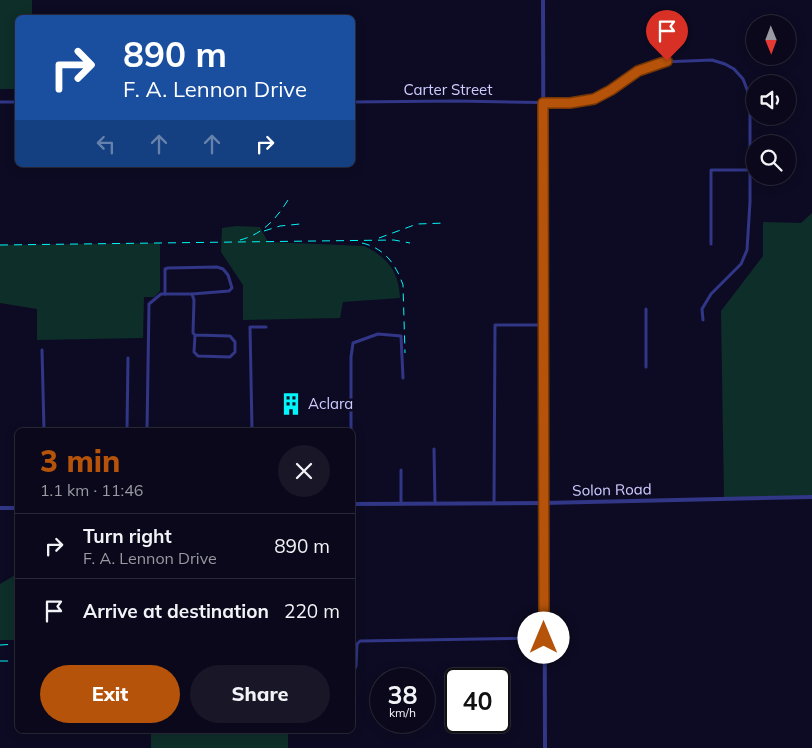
<!DOCTYPE html>
<meta charset="utf-8">
<style>
body{margin:0;font-family:Mulish,sans-serif;background:#181627;color:#f1f3f6;height:100vh;display:flex;flex-direction:column;font-size:19px;white-space:nowrap}
*{box-sizing:border-box;margin:0}
p{font-size:16px;color:#999aa2}
.icon{flex:none;width:28px;height:28px;fill:none;stroke:currentColor;stroke-width:2;stroke-linecap:round;stroke-linejoin:round}
.map{position:relative;flex:1;overflow:hidden}
.details{position:absolute;left:15px;top:428px;width:340px;height:305px;display:flex;flex-direction:column;background:#0a081a;border-radius:8px;box-shadow:0 2px 12px #0003,0 0 0 1px #2a2939}
.details>*{flex:none}
.top-card{position:absolute;left:15px;top:15px;width:340px;height:152px;border-radius:8px;box-shadow:0 2px 12px #0003,0 0 0 1px #2a2939;background:#1a4fa0;color:#fff;overflow:hidden}
.needle{width:32px;rotate:179deg}
.controls{position:absolute;left:746px;top:15px;display:grid;gap:10px}
.controls a{display:grid;place-items:center;width:50px;height:50px;border-radius:50%;background:#0a081a;box-shadow:0 2px 12px #0003,0 0 0 1px #2a2939;font-size:25px}
.speed{position:absolute;left:370px;top:668px;display:flex;gap:10px;font-size:25px;font-weight:700;text-align:center}
.speed>*{display:grid;place-content:center;width:65px;height:65px;border-radius:50%;background:#0a081a;box-shadow:0 2px 12px #0003,0 0 0 1px #2a2939;line-height:1}
.speed small{font-size:12px;font-weight:400}
.speed .limit{border:2px solid #111;border-radius:8px;background:#fff;color:#111}
.pin{position:absolute;display:grid;place-items:center;width:42px;height:42px;color:#fff;margin:-51px -21px;border-radius:50% 50% 50% 0;rotate:-45deg;box-shadow:0 0 5px #0007}
.pin .icon{rotate:45deg}
.me{position:absolute;width:55px;margin:-28px;rotate:0deg;stroke-linejoin:round;filter:drop-shadow(0 0 4px #0008)}
.turn{display:flex;align-items:center;gap:18px;height:105px;padding:0 25px;font-size:22px}
.turn .icon{width:65px;height:65px;stroke-width:2.5}
.turn b{display:block;font-size:35px;line-height:42px}
.lanes{display:flex;align-items:center;height:48px;padding:0 25px;background:#0003;justify-content:center;gap:25px;direction:ltr}
.lanes .off{opacity:.35}
.round{display:grid;place-items:center;flex:none;width:52px;height:52px;border-radius:26px;background:#181627}
.headline{display:flex;align-items:center;justify-content:space-between;height:85px;padding:0 25px}
h1{font-size:30px;font-weight:800;line-height:38px;color:#b45309}
.primary-button{display:flex;gap:10px;margin-top:auto;padding:10px 25px}
.primary-button a{flex:1;height:58px;border-radius:30px;background:#b45309;color:#fff;font-size:20px;font-weight:800;line-height:58px;text-align:center}
.primary-button a+a{background:#181627;color:#f1f3f6}
ul{padding:0;list-style:none}
li{display:flex;align-items:center;gap:15px;height:65px;padding:0 25px;border-top:1px solid #2a2939}
li div{flex:1}
li b{display:block;font-size:19px}
li em{font-style:normal}
.map>svg:first-child{display:block}
.green{fill:#0e2e2a}
.lines{fill:none;stroke-linecap:round;stroke-linejoin:round}
.minor{stroke:#313687;stroke-width:3}
.tertiary{stroke:#313687;stroke-width:4}
.rail{stroke:#00f6f8;stroke-width:1;stroke-dasharray:8 6;stroke-linecap:butt}
.route-casing{stroke:#753606;stroke-width:12}
.route{stroke:#b45309;stroke-width:9}
.labels{text-anchor:middle;stroke-width:5;stroke-linejoin:round;paint-order:stroke}
.street-label{font-size:15px;fill:#cfcdff;stroke:#0d0b23}
.poi-label{font-size:15px;fill:#cfcdff;stroke:#0d0b23;text-anchor:start}
</style>
<div class="map">
<svg width="812" height="748" viewBox="0 0 812 748">
<rect width="100%" height="100%" fill="#0d0b23"/>
<g class="green">
<path d="M 0,0 L 32,0 L 32,17 L 18,18 L 17,89 L 0,89 Z"/>
<path d="M 812,213 L 812,497 L 724,499 L 721,311 L 763,256 L 763,222 L 801,223 Z"/>
<path d="M 236,226 L 260,227 L 268,242 L 364,246 C 387,257 399,271 400,298 L 343,302 L 340,318 L 243,320 L 243,285 L 221,252 L 222,228 Z"/>
<path d="M 160,243 L 160,291 L 154,297 L 144,297 L 143,338 L 37,340 L 37,309 L 0,303 L 0,245 Z"/>
<path d="M 17,574 L 17,640 L 0,640 L 0,584 Z"/>
<rect x="151" y="730" width="137" height="18"/>
</g>
<g class="lines">
<g class="minor">
<path d="M 0,102 L 18,102"/>
<path d="M 352,102 L 456,101 L 570,103 L 594,99 L 611,90 L 637,71 L 663,62 L 712,60 L 725,64 L 734,69 L 743,79 L 750,97 L 750,202 L 747,250 L 741,264 L 711,294 L 702,309 L 703,320"/>
<path d="M 711,244 L 711,170 L 750,170"/>
<path d="M 165,294 L 165,269 L 168,268 L 217,267 L 223,269 L 228,275 L 232,288 L 229,291 L 192,294"/>
<path d="M 646,309 L 646,367"/>
<path d="M 42,350 L 44,430"/>
<path d="M 127,430 L 128,358"/>
<path d="M 147,430 L 149,304 L 161,294 L 192,294 L 194,300 L 193,333 L 195,335 L 230,336 L 235,342 L 235,352 L 230,357 L 198,356 L 194,352 L 195,335"/>
<path d="M 252,430 L 250,327 L 266,327"/>
<path d="M 351,430 L 351,357 L 353,343 L 378,334 L 401,336 L 403,378"/>
<path d="M 434,449 L 435,504"/>
<path d="M 494,503 L 495,325 L 543,325"/>
<path d="M 401,504 L 401,470"/>
<path d="M 352,675 L 356,666 L 357,644 L 360,641 L 544,638"/>
</g>
<g class="tertiary">
<path d="M 543,0 L 545,748"/>
<path d="M 352,504 L 544,503 L 812,497"/>
<path d="M 0,508 L 18,508"/>
</g>
<g class="rail">
<path d="M 264,231 L 280,226 L 300,224"/>
<path d="M 379,238 L 417,224 L 446,223"/>
<path d="M 240,240 C 263,234 276,219 288,200"/>
<path d="M 362,243 C 384,248 396,264 403,285 L 405,353"/>
<path d="M 0,245 L 394,240 L 410,243"/>
<path d="M 0,645 L 18,644"/>
<path d="M 0,661 L 18,661"/>
</g>
</g>
<g class="lines">
<defs>
<path id="route" d="M 544,638 L 543,103 L 570,103 L 594,99 L 611,90 L 638,71 L 667,61"/>
</defs>
<use href="#route" class="route-casing"/>
<use href="#route" class="route"/>
</g>
<defs>
<symbol id="building-bare" viewBox="-9 -9 18 18"><path d="M-4-6H4V6H1V3H-1V6H-4ZM-2.5-4.3h1.7v1.8h-1.7ZM.8-4.3h1.7v1.8H.8ZM-2.5-1h1.7V.8h-1.7ZM.8-1h1.7V.8H.8Z" fill="#00f6f8" stroke="#0d0b23" stroke-width="2.5" paint-order="stroke"/></symbol>
</defs>
<g fill-rule="evenodd">
<use href="#building-bare" x="275" y="388" width="32" height="32"/>
</g>
<g class="labels">
<g class="street-label">
<text x="448" y="95">Carter Street</text>
<text transform="translate(612 490) rotate(-1)" y="5">Solon Road</text>
</g>
<g class="poi-label">
<text x="308" y="409">Aclara</text>
</g>
</g>
</svg>
<div class="controls">
<a><svg class="needle" viewBox="-14 -14 28 28"><path d="M0-13l5 13h-10z" fill="#e53935"/><path d="M0 13l5-13h-10z" fill="#999aa2"/></svg></a>
<a><svg class="icon" aria-label="sound" viewBox="0 0 24 24"><path d="M4 9h4l5-4v14l-5-4H4zM17 9q2 3 0 6"/></svg></a>
<a><svg class="icon" aria-label="search" viewBox="0 0 24 24"><circle cx="10" cy="10" r="6"/><path d="M15 15l6 6"/></svg></a>
</div>
<div class="speed"><div>38<small>km/h</small></div><div class="limit">40</div></div>
<div class="pin" style="left:667px;top:61px;background:#d93025"><svg class="icon" aria-label="arrive" viewBox="0 0 24 24"><path d="M6 21V4h12l-3 4 3 4H6"/></svg></div>
<svg class="me" style="left:544px;top:638px" viewBox="-20 -20 40 40"><circle r="19" fill="#fff"/><path d="M0-13L10 11 0 6-10 11z" fill="#b45309"/></svg>
<div class="top-card">
<div class="turn"><svg class="icon" aria-label="right" viewBox="0 0 24 24"><path d="M7 20v-9h11M14 6l5 5-5 5"/></svg><div><b>890 m</b>F. A. Lennon Drive</div></div>
<div class="lanes"><svg class="icon off" aria-label="left" viewBox="0 0 24 24"><path d="M17 20v-9H6M10 6l-5 5 5 5"/></svg><svg class="icon off" aria-label="ahead" viewBox="0 0 24 24"><path d="M12 20V5M6 11l6-6 6 6"/></svg><svg class="icon off" aria-label="ahead" viewBox="0 0 24 24"><path d="M12 20V5M6 11l6-6 6 6"/></svg><svg class="icon" aria-label="right" viewBox="0 0 24 24"><path d="M7 20v-9h11M14 6l5 5-5 5"/></svg></div>
</div>
<section class="details">
<div class="headline"><div><h1>3 min</h1><p>1.1 km · 11:46</p></div><a class="round"><svg class="icon" aria-label="close" viewBox="0 0 24 24"><path d="M6 6l12 12M18 6L6 18"/></svg></a></div>
<ul>
<li><svg class="icon" aria-label="right" viewBox="0 0 24 24"><path d="M7 20v-9h11M14 6l5 5-5 5"/></svg><div><b>Turn right</b><p>F. A. Lennon Drive</p></div><em>890 m</em></li>
<li><svg class="icon" aria-label="arrive" viewBox="0 0 24 24"><path d="M6 21V4h12l-3 4 3 4H6"/></svg><div><b>Arrive at destination</b></div><em>220 m</em></li>
</ul>
<div class="primary-button"><a>Exit</a><a>Share</a></div>
</section>
</div>
